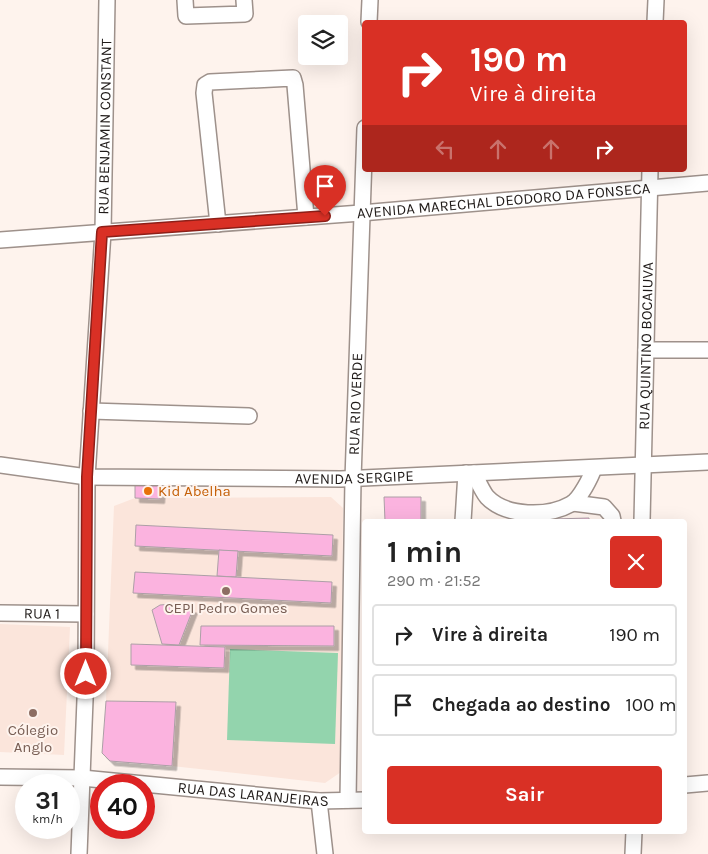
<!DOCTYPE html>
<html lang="pt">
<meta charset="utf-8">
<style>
body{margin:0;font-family:Karla,sans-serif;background:#f6f6f6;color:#222;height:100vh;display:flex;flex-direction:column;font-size:19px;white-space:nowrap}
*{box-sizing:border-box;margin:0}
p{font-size:16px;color:#767676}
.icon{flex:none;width:28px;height:28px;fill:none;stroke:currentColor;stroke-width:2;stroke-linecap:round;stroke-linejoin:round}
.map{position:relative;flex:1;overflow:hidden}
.side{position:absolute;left:362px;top:519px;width:325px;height:315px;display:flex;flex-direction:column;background:#fff;border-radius:5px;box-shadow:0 5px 20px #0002}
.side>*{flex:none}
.guide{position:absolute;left:362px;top:20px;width:325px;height:152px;border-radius:5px;box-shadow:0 5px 20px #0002;background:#d93025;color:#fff;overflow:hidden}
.controls{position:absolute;left:298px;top:15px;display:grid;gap:10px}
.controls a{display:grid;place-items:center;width:50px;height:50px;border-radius:5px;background:#fff;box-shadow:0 5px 20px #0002;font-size:25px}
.speed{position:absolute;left:15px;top:774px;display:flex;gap:10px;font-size:25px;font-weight:700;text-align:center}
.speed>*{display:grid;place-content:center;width:65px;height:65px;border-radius:50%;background:#fff;box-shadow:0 5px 20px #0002;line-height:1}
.speed small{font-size:12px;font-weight:400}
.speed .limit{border:8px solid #d22;background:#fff;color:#111}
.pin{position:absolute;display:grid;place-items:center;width:42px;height:42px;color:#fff;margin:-51px -21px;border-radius:50% 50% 50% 0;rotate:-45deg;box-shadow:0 0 5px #0007}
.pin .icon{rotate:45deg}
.me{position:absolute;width:55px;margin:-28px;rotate:0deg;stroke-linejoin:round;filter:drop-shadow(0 0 4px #0008)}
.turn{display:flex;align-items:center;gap:18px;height:105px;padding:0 25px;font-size:22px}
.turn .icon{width:65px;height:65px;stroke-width:2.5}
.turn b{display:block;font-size:35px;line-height:42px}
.lanes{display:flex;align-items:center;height:48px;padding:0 25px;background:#0003;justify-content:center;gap:25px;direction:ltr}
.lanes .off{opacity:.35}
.round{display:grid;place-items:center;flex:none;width:52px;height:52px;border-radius:5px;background:#f6f6f6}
.summary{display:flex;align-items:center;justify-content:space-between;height:85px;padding:0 25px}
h1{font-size:30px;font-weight:700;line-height:38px}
.cta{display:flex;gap:10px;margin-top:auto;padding:10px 25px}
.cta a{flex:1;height:58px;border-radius:5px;background:#d93025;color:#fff;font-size:20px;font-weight:700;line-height:58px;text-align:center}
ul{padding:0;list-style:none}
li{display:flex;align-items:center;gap:15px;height:62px;margin:0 10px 8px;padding:0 15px;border:2px solid #e0e0e0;border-radius:5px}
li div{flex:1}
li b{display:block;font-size:19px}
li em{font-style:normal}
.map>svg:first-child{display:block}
.built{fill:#fbe5db}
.green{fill:#93d4ad}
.building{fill:#fbb3df;stroke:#ac9fa6;filter:url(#shadow)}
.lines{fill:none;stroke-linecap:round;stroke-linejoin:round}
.minor-casing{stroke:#9e918b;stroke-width:18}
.minor{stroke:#fff;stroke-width:15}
.route-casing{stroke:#8d1f18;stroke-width:12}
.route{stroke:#d93025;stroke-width:9}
.food-dot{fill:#e8710a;stroke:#fef3ed;stroke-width:2}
.education-dot{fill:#8d6e63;stroke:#fef3ed;stroke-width:2}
.labels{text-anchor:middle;stroke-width:4;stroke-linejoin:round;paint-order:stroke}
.street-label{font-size:15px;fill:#201b19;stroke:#fef3ed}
.food-label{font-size:15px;fill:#c56008;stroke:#fef3ed;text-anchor:start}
.education-label{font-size:15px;fill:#785e54;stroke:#fef3ed}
</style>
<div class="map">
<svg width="708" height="854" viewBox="0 0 708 854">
<defs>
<filter id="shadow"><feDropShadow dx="4.5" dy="4.5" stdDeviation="0" flood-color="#0004"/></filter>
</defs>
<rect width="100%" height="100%" fill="#fef3ed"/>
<g class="built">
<path d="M 331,497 L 343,508 L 341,772 L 325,783 L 172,766 L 175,702 L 106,701 L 114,506 L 135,498 Z"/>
<path d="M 0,624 L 70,627 L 64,755 L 0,752 Z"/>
</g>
<path class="green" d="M 230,649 L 338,653 L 335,744 L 227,740 Z"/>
<g class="building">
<path d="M 135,483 L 161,483 L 160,499 L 135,498 Z"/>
<path d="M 384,497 L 421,497 L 421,521 L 385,521 Z"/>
<path d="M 589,518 L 589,521 L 480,521 Z"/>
<path d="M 136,525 L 333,535 L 332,556 L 135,546 Z"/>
<path d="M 219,550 L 238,551 L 236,577 L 217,576 Z"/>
<path d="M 135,572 L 332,582 L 331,603 L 133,593 Z"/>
<path d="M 172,604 L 193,609 L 179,645 L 162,644 L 152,610 L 160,605 Z"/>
<path d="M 201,626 L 334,626 L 334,646 L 200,645 Z"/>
<path d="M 131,644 L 225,647 L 224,668 L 131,665 Z"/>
<path d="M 106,701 L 176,702 L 172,766 L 110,761 L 102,753 Z"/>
</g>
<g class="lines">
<defs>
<g id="minor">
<path d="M 185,0 L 186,16 L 245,14 L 244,0"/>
<path d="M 369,22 L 370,0"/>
<path d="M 655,22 L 656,0"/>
<path d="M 218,224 L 204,93 L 205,85 L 210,82 L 293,78 L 295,85 L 306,217"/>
<path id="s1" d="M 0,240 L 361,213 L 708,183"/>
<path d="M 646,350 L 708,350"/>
<path d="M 91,411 L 249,416"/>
<path id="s2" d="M 0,465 L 87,477 L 341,479 L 708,462"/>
<path d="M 474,473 C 478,481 482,491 487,497 C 506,517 548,517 571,504 C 580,499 591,477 594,468"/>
<path d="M 573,503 L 604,507 L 612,516 L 613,521"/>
<path d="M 463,521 L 466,473"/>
<path id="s3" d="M 642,521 L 650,170"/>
<path id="s4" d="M 0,613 L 86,614"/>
<path id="s5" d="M 0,777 L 82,778 L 319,801 L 365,800"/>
<path d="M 685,785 L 708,783"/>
<path id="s6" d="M 348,800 L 353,479 L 365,128"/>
<path d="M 319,801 L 325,854"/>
<path id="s7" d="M 79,854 L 86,674 L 87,477 L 103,232 L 107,0"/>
<path d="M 633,854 L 634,831"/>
</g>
</defs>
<use href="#minor" class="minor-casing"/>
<use href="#minor" class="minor"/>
</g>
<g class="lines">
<defs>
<path id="route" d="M 86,674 L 87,477 L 102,232 L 325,216"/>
</defs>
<use href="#route" class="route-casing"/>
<use href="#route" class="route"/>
</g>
<circle class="food-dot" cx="148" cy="491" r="5"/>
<g class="education-dot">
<circle cx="226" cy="591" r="5"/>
<circle cx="33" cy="713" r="5"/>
</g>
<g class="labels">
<g class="street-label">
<text dy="5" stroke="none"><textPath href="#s7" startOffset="728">RUA BENJAMIN CONSTANT</textPath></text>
<text dy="5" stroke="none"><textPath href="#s1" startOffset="505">AVENIDA MARECHAL DEODORO DA FONSECA</textPath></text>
<text dy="5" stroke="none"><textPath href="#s3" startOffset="175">RUA QUINTINO BOCAIUVA</textPath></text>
<text dy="5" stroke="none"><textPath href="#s6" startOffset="396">RUA RIO VERDE</textPath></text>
<text dy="5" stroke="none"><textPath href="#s2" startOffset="355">AVENIDA SERGIPE</textPath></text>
<text dy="5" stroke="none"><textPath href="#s4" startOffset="42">RUA 1</textPath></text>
<text dy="5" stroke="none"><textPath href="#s5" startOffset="254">RUA DAS LARANJEIRAS</textPath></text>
</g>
<g class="food-label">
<text x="158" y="496">Kid Abelha</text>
</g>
<g class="education-label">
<text x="226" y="613">CEPI Pedro Gomes</text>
<text x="33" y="735">Cólegio<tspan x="33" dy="17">Anglo</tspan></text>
</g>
</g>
</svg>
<div class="controls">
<a><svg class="icon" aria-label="layers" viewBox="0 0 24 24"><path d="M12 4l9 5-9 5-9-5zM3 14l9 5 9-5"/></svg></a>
</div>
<div class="speed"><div>31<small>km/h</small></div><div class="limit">40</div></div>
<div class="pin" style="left:325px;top:216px;background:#d93025"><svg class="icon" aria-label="arrive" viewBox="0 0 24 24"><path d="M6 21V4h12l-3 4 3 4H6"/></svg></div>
<svg class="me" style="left:86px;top:674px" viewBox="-20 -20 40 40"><circle r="17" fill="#d93025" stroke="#fff" stroke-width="3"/><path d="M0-11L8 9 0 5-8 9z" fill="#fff"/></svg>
<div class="guide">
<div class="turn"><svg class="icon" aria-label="right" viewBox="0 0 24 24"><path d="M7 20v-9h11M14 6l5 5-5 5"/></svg><div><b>190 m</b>Vire à direita</div></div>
<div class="lanes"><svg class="icon off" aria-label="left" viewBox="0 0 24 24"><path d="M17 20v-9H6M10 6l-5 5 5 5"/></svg><svg class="icon off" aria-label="ahead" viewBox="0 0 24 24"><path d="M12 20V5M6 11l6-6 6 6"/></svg><svg class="icon off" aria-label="ahead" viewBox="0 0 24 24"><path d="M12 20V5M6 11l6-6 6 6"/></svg><svg class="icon" aria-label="right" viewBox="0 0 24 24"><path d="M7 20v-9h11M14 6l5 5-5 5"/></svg></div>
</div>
<section class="side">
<div class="summary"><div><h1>1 min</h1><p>290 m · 21:52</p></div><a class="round" style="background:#d93025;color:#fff"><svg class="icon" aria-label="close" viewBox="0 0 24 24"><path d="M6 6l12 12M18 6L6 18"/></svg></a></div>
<ul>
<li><svg class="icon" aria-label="right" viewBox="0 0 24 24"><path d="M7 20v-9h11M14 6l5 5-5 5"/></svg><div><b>Vire à direita</b></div><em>190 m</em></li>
<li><svg class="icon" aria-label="arrive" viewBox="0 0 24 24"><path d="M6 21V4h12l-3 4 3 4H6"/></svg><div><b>Chegada ao destino</b></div><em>100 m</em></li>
</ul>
<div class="cta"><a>Sair</a></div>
</section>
</div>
